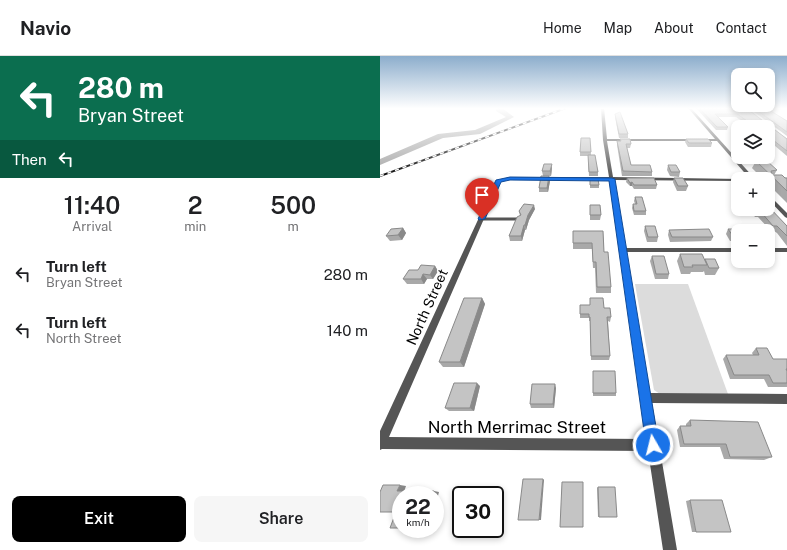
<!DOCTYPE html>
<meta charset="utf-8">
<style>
body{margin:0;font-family:"Public Sans",sans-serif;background:#f6f6f6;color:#202124;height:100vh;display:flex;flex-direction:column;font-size:15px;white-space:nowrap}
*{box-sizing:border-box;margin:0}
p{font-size:13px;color:#757577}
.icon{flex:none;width:22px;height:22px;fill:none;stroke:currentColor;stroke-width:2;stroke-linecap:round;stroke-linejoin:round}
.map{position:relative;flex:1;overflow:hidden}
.drawer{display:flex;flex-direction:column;background:#fff;width:380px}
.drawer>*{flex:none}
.guide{background:#0b6e4f;color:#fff;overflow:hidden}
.controls{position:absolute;left:351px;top:12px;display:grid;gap:8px}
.controls a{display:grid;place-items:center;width:44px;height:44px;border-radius:8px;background:#fff;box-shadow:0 2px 6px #0003;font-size:20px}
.speed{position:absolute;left:12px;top:430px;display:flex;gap:8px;font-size:20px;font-weight:700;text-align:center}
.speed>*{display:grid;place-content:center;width:52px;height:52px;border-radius:50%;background:#fff;box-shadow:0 2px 6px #0003;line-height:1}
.speed small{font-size:10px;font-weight:400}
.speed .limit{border:2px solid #111;border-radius:6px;background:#fff;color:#111}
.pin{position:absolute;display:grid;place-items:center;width:34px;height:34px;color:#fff;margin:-41px -17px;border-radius:50% 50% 50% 0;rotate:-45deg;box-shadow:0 0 4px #0007}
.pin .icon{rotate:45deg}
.me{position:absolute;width:44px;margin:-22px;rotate:352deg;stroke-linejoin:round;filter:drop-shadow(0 0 3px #0008)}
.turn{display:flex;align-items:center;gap:14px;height:84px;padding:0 12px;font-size:18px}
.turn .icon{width:52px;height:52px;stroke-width:2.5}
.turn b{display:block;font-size:28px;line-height:34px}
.then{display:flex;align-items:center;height:38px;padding:0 12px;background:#0003;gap:8px;font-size:15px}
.eta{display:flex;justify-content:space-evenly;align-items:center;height:68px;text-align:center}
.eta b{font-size:24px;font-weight:600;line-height:28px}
.cta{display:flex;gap:8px;margin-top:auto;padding:8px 12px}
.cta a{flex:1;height:46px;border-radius:8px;background:#000;color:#fff;font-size:16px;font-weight:600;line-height:46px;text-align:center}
.cta a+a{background:#f6f6f6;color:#202124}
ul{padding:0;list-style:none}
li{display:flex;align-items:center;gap:12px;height:56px;padding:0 12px}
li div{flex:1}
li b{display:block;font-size:15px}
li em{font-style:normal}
header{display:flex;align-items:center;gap:24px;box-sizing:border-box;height:56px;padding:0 20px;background:#fff;border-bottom:1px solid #e0e0e0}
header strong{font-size:19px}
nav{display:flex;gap:22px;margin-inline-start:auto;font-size:14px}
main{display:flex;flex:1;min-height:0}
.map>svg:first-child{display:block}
.green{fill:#dcdcdc}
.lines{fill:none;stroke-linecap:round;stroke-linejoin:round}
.river{fill:#a3a3a3;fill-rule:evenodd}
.lane{stroke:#555;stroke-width:3}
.street{fill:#555;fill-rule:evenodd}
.rail-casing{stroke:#000;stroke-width:2}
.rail{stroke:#fff;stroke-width:1.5;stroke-dasharray:4;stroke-linecap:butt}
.wall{fill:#a9a9a9}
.shaded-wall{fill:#898989}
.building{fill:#c4c4c4;stroke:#898989}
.route{fill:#1a73e8;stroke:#114b97}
.labels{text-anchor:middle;stroke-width:3;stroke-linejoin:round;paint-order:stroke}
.street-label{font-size:14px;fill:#000;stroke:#fff}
.near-street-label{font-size:17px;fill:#000;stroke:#fff}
</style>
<header>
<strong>Navio</strong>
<nav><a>Home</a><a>Map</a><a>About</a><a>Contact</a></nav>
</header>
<main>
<section class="drawer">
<div class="guide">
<div class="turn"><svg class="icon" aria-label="left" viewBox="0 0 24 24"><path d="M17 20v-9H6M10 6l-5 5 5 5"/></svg><div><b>280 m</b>Bryan Street</div></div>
<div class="then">Then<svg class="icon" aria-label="left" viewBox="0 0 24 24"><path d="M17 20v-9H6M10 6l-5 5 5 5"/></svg></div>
</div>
<div class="eta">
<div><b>11:40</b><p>Arrival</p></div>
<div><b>2</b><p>min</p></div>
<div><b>500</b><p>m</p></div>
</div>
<ul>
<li><svg class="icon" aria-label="left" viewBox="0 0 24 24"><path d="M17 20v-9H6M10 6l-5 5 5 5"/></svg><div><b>Turn left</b><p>Bryan Street</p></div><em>280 m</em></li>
<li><svg class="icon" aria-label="left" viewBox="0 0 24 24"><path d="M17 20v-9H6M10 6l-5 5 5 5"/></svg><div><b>Turn left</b><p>North Street</p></div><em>140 m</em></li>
</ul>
<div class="cta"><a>Exit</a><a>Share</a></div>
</section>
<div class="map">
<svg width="407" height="494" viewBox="0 0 407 494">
<rect width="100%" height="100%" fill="#fff"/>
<path class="green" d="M 255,228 L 308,228 L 348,338 L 280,338 L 274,334 Z"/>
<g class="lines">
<path class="river" d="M 116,52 L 122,52 L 134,61 L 100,78 L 63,82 L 0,109 L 0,103 L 58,78 L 95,74 L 126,61 L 116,55 Z"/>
<path class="lane" d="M 102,163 L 139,163"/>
<g class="street">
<path d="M 221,52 L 224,52 L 227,83 L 335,83 L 308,52 L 311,52 L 375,123 L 370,123 L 337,85 L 227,85 L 233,121 L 360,123 L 358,123 L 358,125 L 234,124 L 245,192 L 358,192 L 358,196 L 246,196 L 270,337 L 407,338 L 407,348 L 272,347 L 297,494 L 283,494 L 268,395 L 2,393 L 0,394 L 0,375 L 116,125 L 130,121 L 229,121 L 223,84 ZM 130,123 L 229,124 L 267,383 L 9,381 L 120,126 Z"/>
<path d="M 388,138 L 407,157 L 407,162 L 405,161 L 388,143 Z"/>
<rect x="388" y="192" width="19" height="4"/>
</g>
<defs>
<path id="rail" d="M 0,120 L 186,52"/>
</defs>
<use href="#rail" class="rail-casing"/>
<use href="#rail" class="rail"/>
</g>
<g class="wall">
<path d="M 316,52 L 366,52 L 407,83 L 407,100 L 388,84 L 388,71 L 371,71 L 356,61 L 338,61 L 348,71 L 347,74 L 336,74 Z"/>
<path d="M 369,52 L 386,52 L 407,65 L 407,80 Z"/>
<path d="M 235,58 L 248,78 L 248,82 L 239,82 L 235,61 Z"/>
<path d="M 210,82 L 211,99 L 218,116 L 218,120 L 209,120 L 208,100 L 200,100 L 200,96 Z"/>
<path d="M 240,83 L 251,88 L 250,92 L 247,92 L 251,109 L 272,116 L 272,120 L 242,120 L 237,89 L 237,85 L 240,85 Z"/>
<path d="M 306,83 L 332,87 L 331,91 L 308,91 L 305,86 Z"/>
<path d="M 376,105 L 397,114 L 394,119 L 407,122 L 407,147 L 388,128 L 388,123 L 383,123 L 372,112 Z"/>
<path d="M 288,109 L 300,116 L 299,121 L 290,120 L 287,114 Z"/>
<path d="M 172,112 L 171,120 L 163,120 L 162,115 Z"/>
<path d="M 247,122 L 277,129 L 276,133 L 254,133 L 252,130 L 250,130 L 246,126 Z"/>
<path d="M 294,122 L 308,130 L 306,135 L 297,135 L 293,126 Z"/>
<path d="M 210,123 L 219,129 L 219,132 L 210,132 Z"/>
<path d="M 352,123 L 358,123 L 358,138 L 351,128 Z"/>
<path d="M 170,125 L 168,136 L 159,136 L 159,132 Z"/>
<path d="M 255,141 L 266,155 L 266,159 L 254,159 L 252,152 L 253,148 L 255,148 L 254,145 Z"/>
<path d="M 210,150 L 221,159 L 220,164 L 210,164 Z"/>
<path d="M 155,153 L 149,164 L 146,174 L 145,174 L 142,185 L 130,185 L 129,180 L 140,160 L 139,155 Z"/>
<path d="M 369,153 L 388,153 L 407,170 L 407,190 L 397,177 L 394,175 L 390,174 L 378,161 L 375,161 Z"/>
<path d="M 265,170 L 278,181 L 277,186 L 267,186 L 264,175 Z"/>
<path d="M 23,172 L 26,177 L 22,184 L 10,185 L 6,180 Z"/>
<path d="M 348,173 L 358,175 L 358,185 L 350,185 L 346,178 Z"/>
<path d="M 289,174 L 333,181 L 331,185 L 290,186 L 288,179 Z"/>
<path d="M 223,175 L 224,196 L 231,231 L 231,237 L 216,237 L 215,212 L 213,212 L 212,193 L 193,193 L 193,187 Z"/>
<path d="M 300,198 L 324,204 L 325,203 L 339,212 L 335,219 L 325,219 L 324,215 L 323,216 L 311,216 L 310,218 L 301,218 L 297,205 Z"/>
<path d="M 272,200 L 289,218 L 288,223 L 275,223 L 270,205 Z"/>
<path d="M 55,210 L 58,215 L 53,223 L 47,223 L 44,228 L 27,228 L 23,223 Z"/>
<path d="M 102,242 L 105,248 L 84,311 L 63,311 L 59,306 Z"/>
<path d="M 200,249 L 224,252 L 231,261 L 230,266 L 228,265 L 230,300 L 229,304 L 211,304 L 210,265 L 209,265 L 209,262 L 200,262 Z"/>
<path d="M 376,292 L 393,303 L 407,303 L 407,331 L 388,331 L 384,323 L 350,323 L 343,303 L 346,299 L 373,299 L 372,297 Z"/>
<path d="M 213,315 L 236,337 L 236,340 L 213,340 Z"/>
<path d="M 100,330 L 94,355 L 69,355 L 65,352 Z"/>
<path d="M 176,332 L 174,352 L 151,352 L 150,348 Z"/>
<path d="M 310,364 L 392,401 L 384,404 L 344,403 L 340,391 L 300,391 L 297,374 L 300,370 L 306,370 L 306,368 Z"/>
<path d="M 218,431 L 237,461 L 218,461 L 217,432 Z"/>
<path d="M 310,444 L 316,476 L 312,476 L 306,445 Z"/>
</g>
<g class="shaded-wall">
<path d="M 172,108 L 172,112 L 171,120 L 170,115 Z"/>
<path d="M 169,120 L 170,125 L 168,136 L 167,132 Z"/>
<path d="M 252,126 L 252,130 L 250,130 L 250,127 Z"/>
<path d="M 154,149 L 155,153 L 149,164 L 146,174 L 145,169 L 148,159 Z"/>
<path d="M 144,169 L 145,174 L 142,185 L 141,180 Z"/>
<path d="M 23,172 L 26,177 L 22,184 L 18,179 Z"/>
<path d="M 55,210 L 58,215 L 53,223 L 50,219 Z"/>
<path d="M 43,218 L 47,223 L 44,228 L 41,223 Z"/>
<path d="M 102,242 L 105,248 L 84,311 L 80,306 Z"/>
<path d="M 97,327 L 100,330 L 94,355 L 90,352 Z"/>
<path d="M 175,328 L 176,332 L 174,352 L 173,348 Z"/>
<path d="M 163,423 L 164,424 L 161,464 L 159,464 Z"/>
<path d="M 20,429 L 26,430 L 24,436 L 17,435 Z"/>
<path d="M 54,435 L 59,436 L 55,451 L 55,439 L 53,439 Z"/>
</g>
<g class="building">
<path d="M 319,52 L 366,52 L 407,83 L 407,95 L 388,80 L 388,71 L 376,71 L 357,58 L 335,58 L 348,71 L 337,71 Z"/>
<path d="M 374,52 L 386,52 L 407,65 L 407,76 Z"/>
<path d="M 240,56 L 248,78 L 239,78 L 235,58 Z"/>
<path d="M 201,82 L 210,82 L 211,96 L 200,96 Z"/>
<path d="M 240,83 L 250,83 L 251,88 L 246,88 L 251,109 L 270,109 L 272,116 L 243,115 L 237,85 L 241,85 Z"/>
<path d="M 306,83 L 328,83 L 332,87 L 309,87 Z"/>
<path d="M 208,99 L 215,99 L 218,116 L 209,116 Z"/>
<path d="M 376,105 L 387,105 L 397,114 L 391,115 L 392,119 L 402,119 L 405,122 L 407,122 L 407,135 Z"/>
<path d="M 164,108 L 172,108 L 170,115 L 162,115 Z"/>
<path d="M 288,109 L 296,109 L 300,116 L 291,116 Z"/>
<path d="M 161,120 L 169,120 L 167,132 L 159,132 Z"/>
<path d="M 247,122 L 274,122 L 277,129 L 254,129 L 252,126 L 250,127 Z"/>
<path d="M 294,122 L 303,122 L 308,130 L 298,130 Z"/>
<path d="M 210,123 L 218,123 L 219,129 L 210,129 Z"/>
<path d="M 352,123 L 358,123 L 358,131 Z"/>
<path d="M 255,141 L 262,141 L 266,155 L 254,155 L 253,148 L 257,148 Z"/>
<path d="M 144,148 L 154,149 L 148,159 L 145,169 L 144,169 L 141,180 L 129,180 L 137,161 L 141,159 L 139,155 Z"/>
<path d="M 210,149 L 220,149 L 221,159 L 210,159 Z"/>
<path d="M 388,150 L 407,170 L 407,180 L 397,170 L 393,170 L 381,156 L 378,156 L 375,153 L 388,153 Z"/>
<path d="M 265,170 L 275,170 L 278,181 L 268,181 Z"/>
<path d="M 23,172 L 18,179 L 6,180 L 11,173 Z"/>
<path d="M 329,173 L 333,181 L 292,181 L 289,174 Z"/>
<path d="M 348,173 L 370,173 L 372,175 L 358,175 L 358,180 L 353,180 Z"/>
<path d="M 193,175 L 223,175 L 224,196 L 228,196 L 231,231 L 217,231 L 216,206 L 213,206 L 212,187 L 193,187 Z"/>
<path d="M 300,198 L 322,198 L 327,209 L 312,209 L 313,211 L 304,211 Z"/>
<path d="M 272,200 L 284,200 L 289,218 L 276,218 Z"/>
<path d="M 325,203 L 335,203 L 339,212 L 329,212 Z"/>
<path d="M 41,209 L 55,210 L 50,219 L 43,218 L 41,223 L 23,223 L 29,214 L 38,214 Z"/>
<path d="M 84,242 L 102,242 L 80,306 L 59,306 Z"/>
<path d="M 210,242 L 223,242 L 224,252 L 230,252 L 231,261 L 227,261 L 230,300 L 211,300 L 210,261 L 209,261 L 209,258 L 200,258 L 200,249 L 210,249 Z"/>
<path d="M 376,292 L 387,292 L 393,303 L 407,303 L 407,313 L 406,313 L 407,315 L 407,327 L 393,327 L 389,319 L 354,319 L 346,299 L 379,299 Z"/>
<path d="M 213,315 L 235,315 L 236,337 L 213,337 Z"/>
<path d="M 74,327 L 97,327 L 90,352 L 65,352 Z"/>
<path d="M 152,328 L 175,328 L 173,348 L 150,348 Z"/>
<path d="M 310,364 L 378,366 L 392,401 L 350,401 L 346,388 L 304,388 L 300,370 L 311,370 Z"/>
<path d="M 143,423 L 163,423 L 159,464 L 138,464 Z"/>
<path d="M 182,426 L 203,426 L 203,471 L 180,471 Z"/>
<path d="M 3,429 L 20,429 L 17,435 L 54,435 L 53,439 L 21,439 L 21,472 L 10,472 L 16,456 L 0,456 L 0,436 Z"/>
<path d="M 218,431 L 235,431 L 237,461 L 219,461 Z"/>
<path d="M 310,444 L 342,444 L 351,476 L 316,476 Z"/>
</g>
<linearGradient id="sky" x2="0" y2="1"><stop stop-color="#8cadcc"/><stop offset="0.43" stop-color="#fff"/><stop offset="1" stop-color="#fff" stop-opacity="0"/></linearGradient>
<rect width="407" height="122" fill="url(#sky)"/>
<path class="route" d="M 130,121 L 232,122 L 235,123 L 279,389 L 277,393 L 273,395 L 268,393 L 266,389 L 229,125 L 130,124 L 121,126 L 105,163 L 99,164 L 98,163 L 116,124 Z"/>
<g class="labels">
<g class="street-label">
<text transform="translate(47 251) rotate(-66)" y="5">North Street</text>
</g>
<g class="near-street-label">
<text x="137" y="377">North Merrimac Street</text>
</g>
</g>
</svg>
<div class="controls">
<a><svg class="icon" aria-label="search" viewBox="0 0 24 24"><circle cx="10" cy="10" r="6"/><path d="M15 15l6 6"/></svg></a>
<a><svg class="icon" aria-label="layers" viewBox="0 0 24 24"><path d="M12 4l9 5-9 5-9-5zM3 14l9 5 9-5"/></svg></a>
<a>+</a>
<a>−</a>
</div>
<div class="speed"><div>22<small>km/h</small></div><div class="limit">30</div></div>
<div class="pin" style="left:102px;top:163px;background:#d93025"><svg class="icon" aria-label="arrive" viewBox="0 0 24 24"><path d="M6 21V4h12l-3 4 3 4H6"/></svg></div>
<svg class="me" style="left:273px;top:389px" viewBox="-20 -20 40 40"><circle r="17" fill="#1a73e8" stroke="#fff" stroke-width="3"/><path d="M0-11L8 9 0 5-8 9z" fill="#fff"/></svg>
</div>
</main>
